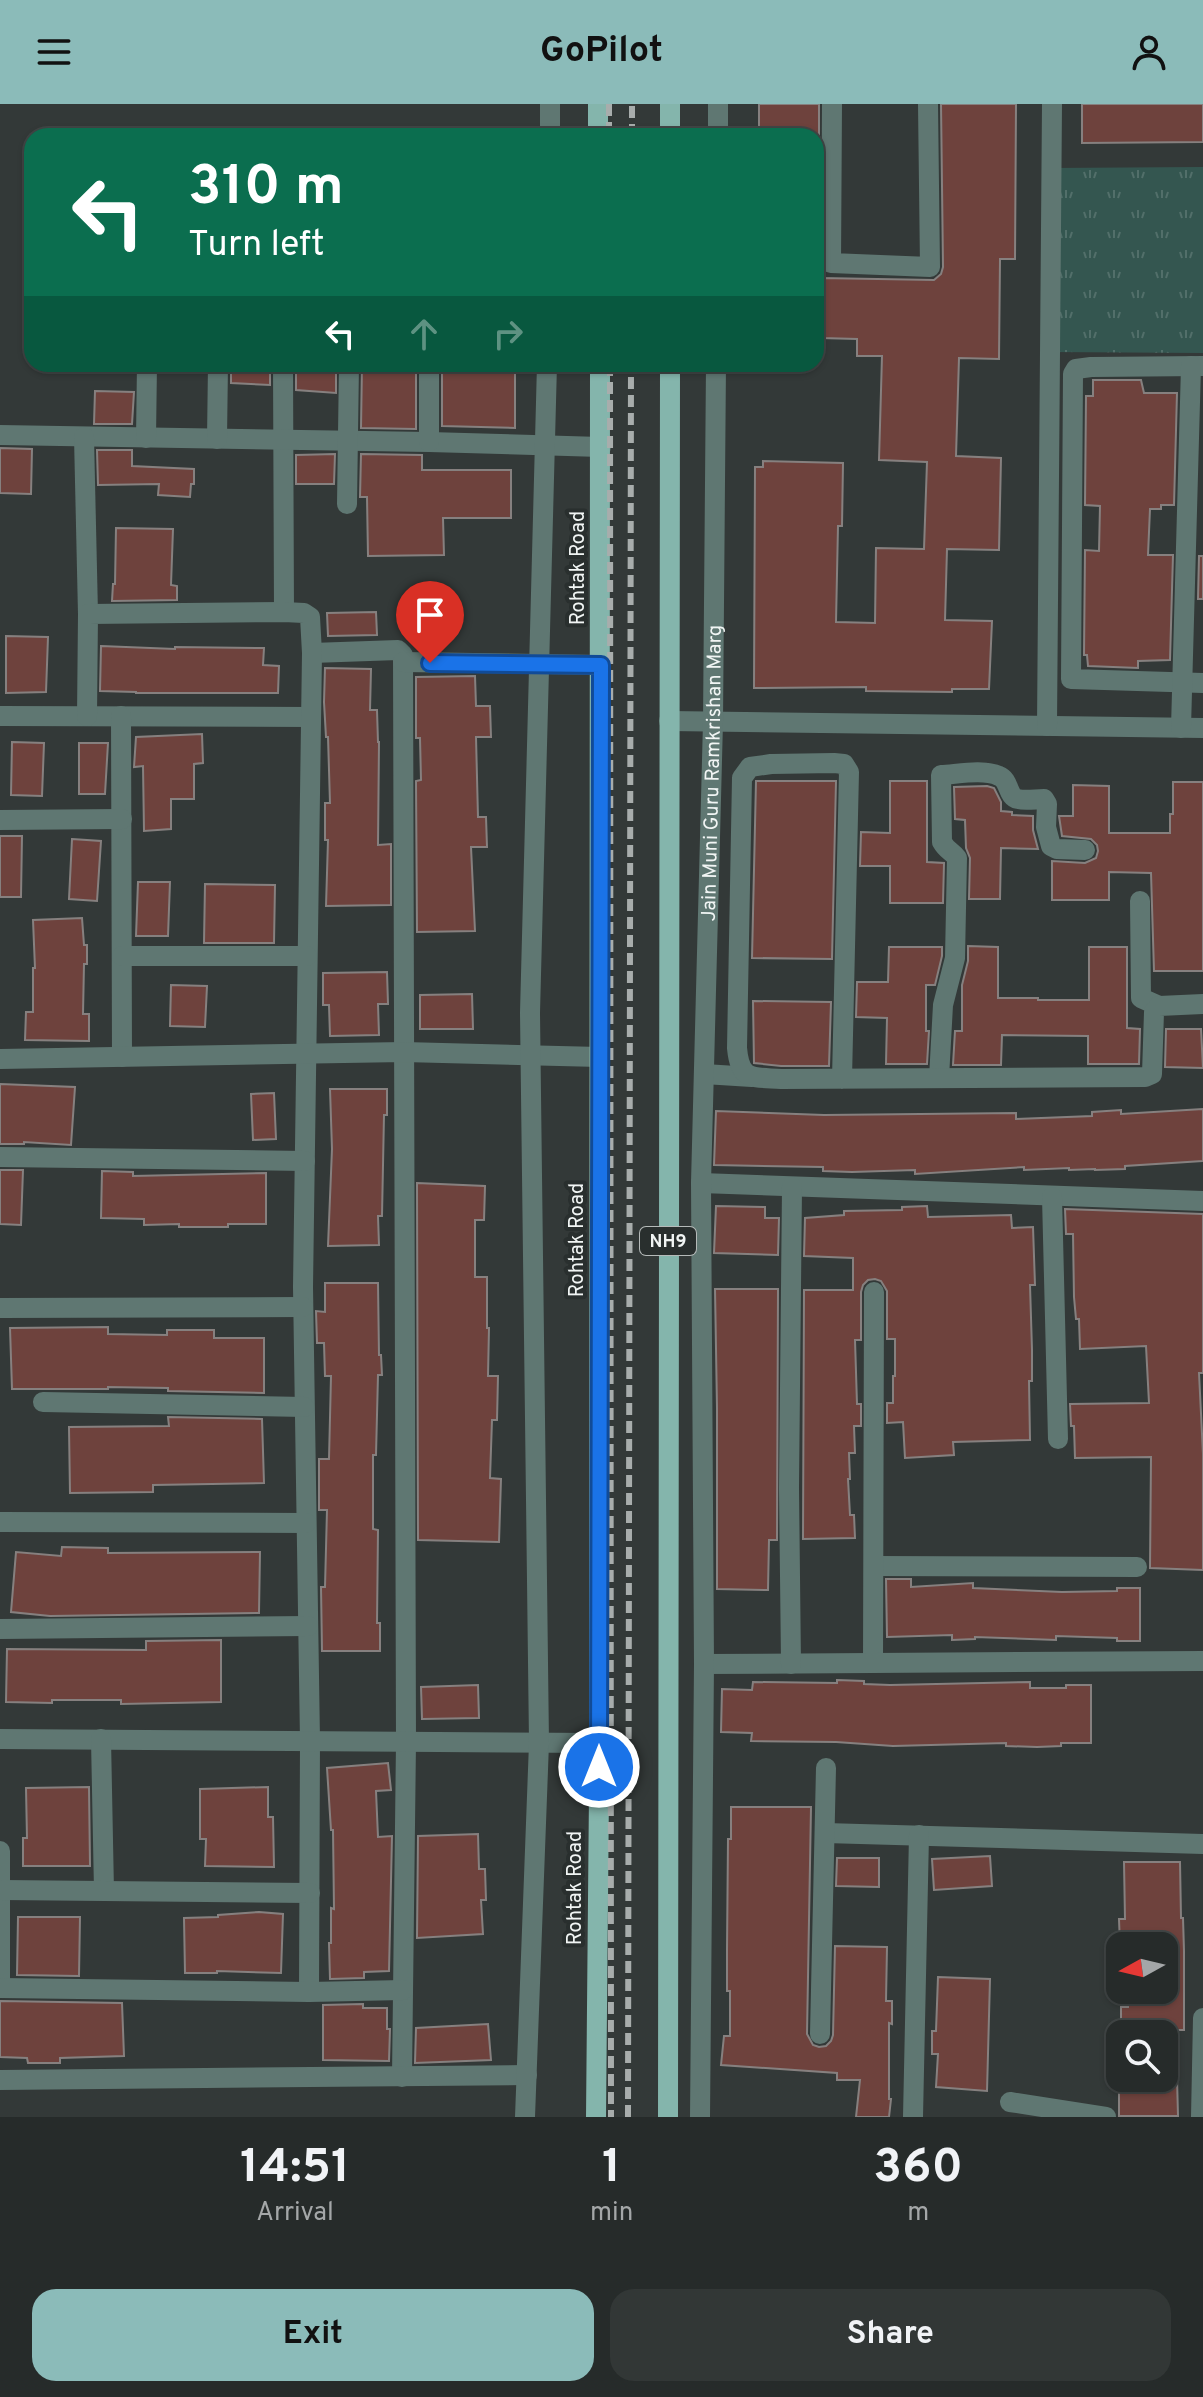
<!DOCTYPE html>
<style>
body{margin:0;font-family:Overpass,sans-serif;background:#323736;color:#f1f3f6;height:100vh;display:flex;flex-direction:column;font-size:30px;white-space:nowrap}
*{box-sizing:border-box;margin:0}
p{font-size:26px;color:#a4a7a8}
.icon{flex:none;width:44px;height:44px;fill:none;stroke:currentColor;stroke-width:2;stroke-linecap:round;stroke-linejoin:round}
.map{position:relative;height:2013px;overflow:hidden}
.drawer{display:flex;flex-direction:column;background:#262b2a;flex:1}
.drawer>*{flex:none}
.banner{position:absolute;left:24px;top:24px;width:800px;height:244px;border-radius:24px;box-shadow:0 2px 6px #0004,0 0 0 2px #424747;background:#0b6e4f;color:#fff;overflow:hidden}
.needle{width:52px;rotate:262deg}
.controls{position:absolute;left:1106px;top:1828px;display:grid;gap:16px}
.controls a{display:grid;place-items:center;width:72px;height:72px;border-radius:16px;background:#262b2a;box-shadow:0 2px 6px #0004,0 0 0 2px #424747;font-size:40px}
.pin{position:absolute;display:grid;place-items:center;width:68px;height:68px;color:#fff;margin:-82px -34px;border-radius:50% 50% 50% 0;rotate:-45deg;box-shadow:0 0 8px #0007}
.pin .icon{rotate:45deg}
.me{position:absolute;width:88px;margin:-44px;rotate:0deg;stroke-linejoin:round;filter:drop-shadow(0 0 6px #0008)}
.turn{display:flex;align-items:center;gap:28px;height:168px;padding:0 32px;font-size:36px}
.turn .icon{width:104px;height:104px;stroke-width:2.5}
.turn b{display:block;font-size:56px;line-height:68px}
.lanes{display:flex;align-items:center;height:76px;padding:0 32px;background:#0003;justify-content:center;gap:40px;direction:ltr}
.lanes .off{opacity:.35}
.eta{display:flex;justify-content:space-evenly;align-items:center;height:136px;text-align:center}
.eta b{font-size:48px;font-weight:700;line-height:56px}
.action{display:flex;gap:16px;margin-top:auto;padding:16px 32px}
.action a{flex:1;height:92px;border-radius:24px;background:#8bbbb9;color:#111;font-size:32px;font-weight:700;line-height:92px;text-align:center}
.action a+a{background:#323736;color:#f1f3f6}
header{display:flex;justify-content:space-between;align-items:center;height:104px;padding:0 32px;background:#8bbbb9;color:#111;font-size:36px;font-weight:700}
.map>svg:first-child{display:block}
.park{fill:url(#park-tufts)}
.building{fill:#6e423d;stroke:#86807f;stroke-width:2}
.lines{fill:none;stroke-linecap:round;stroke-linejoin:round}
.street{stroke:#5f7772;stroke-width:20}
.primary{stroke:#84b5ac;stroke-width:20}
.rail{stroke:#a8adac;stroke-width:6;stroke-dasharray:12 6;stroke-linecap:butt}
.route-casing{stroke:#114b97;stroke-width:20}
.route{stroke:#1a73e8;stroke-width:14}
.labels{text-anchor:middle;stroke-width:8;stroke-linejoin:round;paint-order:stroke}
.shield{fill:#292f2e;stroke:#b5bab9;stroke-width:2}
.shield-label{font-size:18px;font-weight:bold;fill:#f1f5f4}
.street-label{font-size:20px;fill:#f1f5f4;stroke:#292f2e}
</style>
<header><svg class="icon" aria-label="menu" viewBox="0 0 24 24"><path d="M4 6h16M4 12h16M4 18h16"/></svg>GoPilot<svg class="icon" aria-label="person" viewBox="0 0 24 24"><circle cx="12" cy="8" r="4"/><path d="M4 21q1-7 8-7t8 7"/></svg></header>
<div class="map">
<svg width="1203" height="2013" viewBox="0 0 1203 2013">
<defs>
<pattern id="park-tufts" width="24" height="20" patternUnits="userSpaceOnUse" patternTransform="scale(2)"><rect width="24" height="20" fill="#345650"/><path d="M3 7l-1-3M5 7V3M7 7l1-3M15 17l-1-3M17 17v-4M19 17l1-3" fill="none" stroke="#526f6a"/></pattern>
</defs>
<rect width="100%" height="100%" fill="#333938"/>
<path class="park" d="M 1203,63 L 1203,249 L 1051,248 L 1053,64 Z"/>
<g class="building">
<rect x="759" y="0" width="60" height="32"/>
<path d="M 941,0 L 1016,0 L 1015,155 L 1000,155 L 999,255 L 959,254 L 956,352 L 1001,354 L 999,446 L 947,445 L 945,516 L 992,517 L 989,585 L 952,585 L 952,588 L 866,587 L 866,583 L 754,584 L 755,363 L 763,363 L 763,357 L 843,359 L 842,422 L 838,422 L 836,518 L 875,519 L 876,444 L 924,445 L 927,358 L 879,356 L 882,252 L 857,252 L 857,235 L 821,234 L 821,174 L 934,176 L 941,170 L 943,163 Z"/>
<path d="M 1082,0 L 1203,0 L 1203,38 L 1082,39 Z"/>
<path d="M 231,260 L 270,260 L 270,281 L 231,279 Z"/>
<path d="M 296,260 L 336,261 L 336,289 L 296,286 Z"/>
<path d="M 362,260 L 416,260 L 416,325 L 361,324 Z"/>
<path d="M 442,260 L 515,260 L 515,324 L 442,322 Z"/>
<path d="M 1093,276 L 1141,276 L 1144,289 L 1177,289 L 1174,401 L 1161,401 L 1161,405 L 1150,405 L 1148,451 L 1173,451 L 1170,556 L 1138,557 L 1138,564 L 1088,562 L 1087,551 L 1084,551 L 1085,446 L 1099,447 L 1100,402 L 1085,401 L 1086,292 L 1093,292 Z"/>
<path d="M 95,287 L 134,288 L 132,320 L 94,320 Z"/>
<path d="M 0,344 L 32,345 L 31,390 L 0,389 Z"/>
<path d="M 97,346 L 132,346 L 132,362 L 194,365 L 194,380 L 191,380 L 190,393 L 158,391 L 159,380 L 98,381 Z"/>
<path d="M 335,350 L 334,380 L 296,380 L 296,351 Z"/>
<path d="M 361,350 L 422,351 L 422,366 L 511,366 L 511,414 L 443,414 L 444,451 L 368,452 L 367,393 L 360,393 Z"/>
<path d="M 116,424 L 173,425 L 171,481 L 177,482 L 177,496 L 112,497 L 113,480 L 115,480 Z"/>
<path d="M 1199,452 L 1203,452 L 1203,495 L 1198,495 Z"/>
<path d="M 376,508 L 377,531 L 328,532 L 327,509 Z"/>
<path d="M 6,532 L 48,533 L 46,588 L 6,589 Z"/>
<path d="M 101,542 L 175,545 L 175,543 L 264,544 L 263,561 L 279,562 L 278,589 L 136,589 L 136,588 L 100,587 Z"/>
<path d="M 325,564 L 371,565 L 370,606 L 377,606 L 378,638 L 379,638 L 378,741 L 391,740 L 391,801 L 326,802 L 328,736 L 325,736 L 325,699 L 330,699 L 328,633 L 326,633 L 324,598 Z"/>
<path d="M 475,572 L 476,602 L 490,602 L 491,633 L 476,633 L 478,713 L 486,713 L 487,743 L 471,743 L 475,827 L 417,828 L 416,677 L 421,676 L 420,634 L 416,634 L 416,573 Z"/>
<path d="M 202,630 L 203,659 L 194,660 L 194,695 L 171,695 L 171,725 L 144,727 L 143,662 L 134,663 L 136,633 Z"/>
<path d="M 12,638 L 44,639 L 42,692 L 11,691 Z"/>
<path d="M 79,639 L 108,639 L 105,690 L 79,690 Z"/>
<path d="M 756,677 L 836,677 L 832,855 L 752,854 Z"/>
<path d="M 890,677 L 927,677 L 927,758 L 944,759 L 943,799 L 890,799 L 890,762 L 860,762 L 861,728 L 890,729 Z"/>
<path d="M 1173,678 L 1203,678 L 1203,867 L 1154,867 L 1151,769 L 1109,768 L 1109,796 L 1052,796 L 1052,757 L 1085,759 L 1096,754 L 1098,747 L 1097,741 L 1091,735 L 1062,732 L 1059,712 L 1073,712 L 1073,681 L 1109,682 L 1109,729 L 1170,729 L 1170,710 L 1173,710 Z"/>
<path d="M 987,682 L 994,684 L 1001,698 L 1001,707 L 1012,708 L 1012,711 L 1033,712 L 1033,726 L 1038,745 L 1001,744 L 1000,795 L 969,795 L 970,754 L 966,744 L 965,716 L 955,715 L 954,683 Z"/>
<path d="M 0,732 L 22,732 L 21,793 L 0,793 Z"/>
<path d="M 72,735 L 101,737 L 97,797 L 69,795 Z"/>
<path d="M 138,778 L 170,778 L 168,832 L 136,832 Z"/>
<path d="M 205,780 L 275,781 L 274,839 L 204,839 Z"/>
<path d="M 82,814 L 84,841 L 87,841 L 87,860 L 84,860 L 83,910 L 89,910 L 89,937 L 25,936 L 26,908 L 33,908 L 33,864 L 35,864 L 33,816 Z"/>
<path d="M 968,842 L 998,843 L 998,894 L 1038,894 L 1038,896 L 1089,896 L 1089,843 L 1127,843 L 1127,924 L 1140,925 L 1139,960 L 1088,960 L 1088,932 L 1002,931 L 1001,961 L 953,961 L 955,927 L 962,927 L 962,881 L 968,857 Z"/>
<path d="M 889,843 L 942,843 L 942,852 L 935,881 L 926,881 L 926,927 L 929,927 L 927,960 L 886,960 L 887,914 L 856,913 L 857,878 L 888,878 Z"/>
<path d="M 387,868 L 388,900 L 378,900 L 379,931 L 330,932 L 329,901 L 323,901 L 323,869 Z"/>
<path d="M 171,881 L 207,882 L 205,923 L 170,922 Z"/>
<path d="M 472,890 L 473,925 L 420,925 L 420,891 Z"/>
<path d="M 753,897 L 831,898 L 829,962 L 781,962 L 754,959 Z"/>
<path d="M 1166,925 L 1201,925 L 1203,964 L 1165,963 Z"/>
<path d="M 0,980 L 75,983 L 71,1041 L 24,1038 L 24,1040 L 0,1040 Z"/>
<path d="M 330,985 L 387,985 L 387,1011 L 384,1011 L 382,1112 L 378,1112 L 379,1141 L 328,1142 L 332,1045 Z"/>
<path d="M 274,989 L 276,1035 L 253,1036 L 251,990 Z"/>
<path d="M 1203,1005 L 1203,1057 L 1125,1062 L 1125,1065 L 1095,1066 L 1095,1065 L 1069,1066 L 1069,1064 L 1024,1066 L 1024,1063 L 915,1070 L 915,1066 L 852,1068 L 823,1067 L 823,1063 L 714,1061 L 716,1007 L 824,1011 L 1016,1009 L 1016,1015 L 1092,1012 L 1092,1008 L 1121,1006 L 1121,1010 Z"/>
<path d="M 0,1066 L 23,1066 L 21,1121 L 0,1120 Z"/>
<path d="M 102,1067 L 133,1068 L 133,1072 L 266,1069 L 266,1120 L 228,1120 L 228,1123 L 179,1123 L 179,1120 L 144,1121 L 144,1115 L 101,1114 Z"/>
<path d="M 417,1079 L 485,1082 L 484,1116 L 475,1116 L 475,1173 L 487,1173 L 487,1224 L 489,1224 L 488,1272 L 498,1272 L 497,1316 L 492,1316 L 490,1374 L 501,1375 L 499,1438 L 418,1436 Z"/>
<path d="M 716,1102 L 765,1103 L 765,1114 L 779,1114 L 778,1151 L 714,1149 Z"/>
<path d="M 927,1102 L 928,1113 L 1011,1111 L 1012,1124 L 1033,1123 L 1035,1181 L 1030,1181 L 1032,1246 L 1032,1277 L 1029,1277 L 1030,1336 L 953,1338 L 954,1351 L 905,1354 L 903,1318 L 887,1319 L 887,1299 L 893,1299 L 893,1272 L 895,1272 L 895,1235 L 887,1235 L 887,1187 L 881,1177 L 875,1175 L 868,1176 L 863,1181 L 861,1188 L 861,1236 L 855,1236 L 857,1300 L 861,1300 L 861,1322 L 854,1322 L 855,1349 L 849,1349 L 850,1375 L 848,1375 L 850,1411 L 854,1411 L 855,1434 L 803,1435 L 804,1186 L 853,1186 L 853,1154 L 804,1152 L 805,1114 L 844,1111 L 844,1107 L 902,1106 L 902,1103 Z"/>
<path d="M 1065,1105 L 1203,1110 L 1203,1269 L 1199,1269 L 1203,1350 L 1203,1466 L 1150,1464 L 1151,1353 L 1075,1354 L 1074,1322 L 1071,1322 L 1070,1300 L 1149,1299 L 1146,1242 L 1080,1245 L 1079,1215 L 1076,1215 L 1074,1193 L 1073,1130 L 1066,1130 Z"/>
<path d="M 325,1179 L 378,1179 L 379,1251 L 381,1251 L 382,1271 L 378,1271 L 376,1351 L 373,1351 L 373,1425 L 378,1426 L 377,1519 L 380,1519 L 380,1547 L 322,1547 L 321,1483 L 325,1483 L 327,1406 L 319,1406 L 319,1355 L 329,1355 L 331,1272 L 325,1272 L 324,1239 L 317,1239 L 316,1207 L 325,1208 Z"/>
<path d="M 715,1185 L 778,1185 L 777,1436 L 769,1436 L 768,1486 L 717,1485 L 717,1304 Z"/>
<path d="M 108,1223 L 108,1230 L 167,1231 L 167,1226 L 214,1226 L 214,1234 L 264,1234 L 264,1289 L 168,1287 L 168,1284 L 108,1283 L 108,1285 L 12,1285 L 10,1224 Z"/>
<path d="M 168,1313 L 262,1315 L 264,1379 L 153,1381 L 153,1388 L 70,1389 L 69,1323 L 169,1322 Z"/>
<path d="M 62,1443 L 108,1444 L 108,1449 L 260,1448 L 259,1509 L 50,1512 L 11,1508 L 16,1448 L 61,1452 Z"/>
<path d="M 886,1475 L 911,1475 L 911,1483 L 973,1479 L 973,1484 L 1062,1488 L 1117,1487 L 1117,1484 L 1140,1484 L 1140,1537 L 1117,1537 L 1117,1534 L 1056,1532 L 1056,1536 L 975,1533 L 975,1535 L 952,1536 L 952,1531 L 887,1533 Z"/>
<path d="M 221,1536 L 221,1598 L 121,1600 L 121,1596 L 52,1596 L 52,1599 L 6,1598 L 7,1545 L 146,1546 L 146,1537 Z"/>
<path d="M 837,1576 L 864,1577 L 864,1580 L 890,1581 L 1030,1578 L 1030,1584 L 1066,1584 L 1066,1581 L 1091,1581 L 1091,1639 L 1061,1639 L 1061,1642 L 1037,1643 L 1006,1642 L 1006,1639 L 893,1642 L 836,1638 L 751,1637 L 752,1629 L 721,1628 L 722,1585 L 752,1586 L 753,1578 L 837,1579 Z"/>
<path d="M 478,1581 L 479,1614 L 422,1615 L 421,1583 Z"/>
<path d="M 388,1659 L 391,1686 L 376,1687 L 378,1733 L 392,1732 L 389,1867 L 364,1868 L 364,1874 L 330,1875 L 329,1839 L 331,1839 L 331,1804 L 334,1805 L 333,1726 L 331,1726 L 327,1664 Z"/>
<path d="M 89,1683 L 90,1762 L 23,1762 L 23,1734 L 27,1734 L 26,1684 Z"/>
<path d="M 268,1683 L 268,1713 L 273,1713 L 274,1763 L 205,1762 L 206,1735 L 200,1735 L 200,1685 Z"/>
<path d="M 731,1703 L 811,1703 L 807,1930 L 813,1941 L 819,1943 L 826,1942 L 831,1937 L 833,1931 L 835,1842 L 887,1843 L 886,1897 L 892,1897 L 892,1920 L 889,1919 L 889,1995 L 891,1995 L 889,2013 L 856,2013 L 860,1976 L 837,1976 L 837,1969 L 721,1961 L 724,1932 L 730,1932 L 730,1887 L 727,1887 L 727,1846 L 728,1735 L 731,1735 Z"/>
<path d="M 478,1730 L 479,1765 L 485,1765 L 486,1796 L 481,1796 L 483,1830 L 417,1834 L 418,1732 Z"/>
<path d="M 990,1752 L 992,1782 L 934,1786 L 932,1755 Z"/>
<path d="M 837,1754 L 879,1754 L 879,1783 L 836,1782 Z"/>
<path d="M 1124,1758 L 1180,1758 L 1181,1814 L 1183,1814 L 1184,1847 L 1184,1926 L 1177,1926 L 1177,1930 L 1121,1930 L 1121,1903 L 1128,1903 L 1128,1886 L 1164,1886 L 1164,1842 L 1120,1842 L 1119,1815 L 1125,1815 Z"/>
<path d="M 259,1808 L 283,1810 L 281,1869 L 217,1867 L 217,1869 L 185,1869 L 184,1814 L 218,1813 L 218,1811 Z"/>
<path d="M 18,1813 L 80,1813 L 79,1872 L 17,1871 Z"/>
<path d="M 938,1873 L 990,1875 L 987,1987 L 936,1983 L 938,1950 L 932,1950 L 932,1927 L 936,1927 Z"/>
<path d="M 0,1897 L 122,1899 L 124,1952 L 60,1954 L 60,1959 L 28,1959 L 27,1954 L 0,1953 Z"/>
<path d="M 363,1900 L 363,1904 L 387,1904 L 387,1925 L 390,1925 L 389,1957 L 323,1956 L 323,1901 Z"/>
<path d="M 488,1920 L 491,1956 L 415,1959 L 416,1924 Z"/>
<path d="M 1126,1974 L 1177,1974 L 1178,2012 L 1119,2012 L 1119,1988 L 1127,1988 Z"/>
</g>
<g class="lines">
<g class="street">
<path d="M 832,0 L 831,159 L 930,163 L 928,0"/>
<path d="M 550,32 L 550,0"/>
<path d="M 718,32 L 718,0"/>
<path d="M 283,260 L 284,508"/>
<path d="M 1203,262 L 1091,263 L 1076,265 L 1073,270 L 1071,575 L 1203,579"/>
<path d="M 0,331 L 429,338 L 601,343"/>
<path d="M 84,333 L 88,510"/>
<path d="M 146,334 L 147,260"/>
<path d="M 217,335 L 218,260"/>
<path d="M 429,338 L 429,260"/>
<path d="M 347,400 L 349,260"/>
<path d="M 312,549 L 398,546 L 403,551 L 406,1638 L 402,1973"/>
<path d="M 403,558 L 601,561"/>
<path d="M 0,612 L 311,613"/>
<path d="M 87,612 L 88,510 L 284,508 L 304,509 L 310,513 L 312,549 L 303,1183 L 310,1637 L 309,1888"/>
<path d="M 121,612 L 122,953"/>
<path d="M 669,617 L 1203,624"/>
<path d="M 1047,622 L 1052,0"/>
<path d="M 1181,624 L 1191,262"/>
<path d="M 0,716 L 122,715"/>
<path d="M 1140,797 L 1141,894 L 1159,902"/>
<path d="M 122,852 L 307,852"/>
<path d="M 0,955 L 404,948 L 600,953"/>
<path d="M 704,970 L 752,973"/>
<path d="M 939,974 L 943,901 L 955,854 L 957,754 C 952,747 947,747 942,738 L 941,671 C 959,670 983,665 999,672 C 1010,676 1007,693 1018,695 C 1025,697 1036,695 1044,695 L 1047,700 L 1046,723 L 1051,742 L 1057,745 L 1085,746"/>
<path d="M 842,975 L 849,668 L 844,660 L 834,659 L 771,660 L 750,663 L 742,674 L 737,944 C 740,977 751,973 781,975 L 1145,973 L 1152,970 L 1154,908 L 1159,902 L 1203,900"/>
<path d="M 0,1053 L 305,1057"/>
<path d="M 701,1079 L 1203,1097"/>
<path d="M 1052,1093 L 1058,1335"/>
<path d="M 0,1204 L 303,1203"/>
<path d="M 43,1298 L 304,1303"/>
<path d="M 0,1418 L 306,1419"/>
<path d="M 874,1462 L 1137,1463"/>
<path d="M 0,1525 L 308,1522"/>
<path d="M 873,1559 L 874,1188"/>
<path d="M 704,1560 L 1203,1557"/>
<path d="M 791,1560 L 789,1384 L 792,1083"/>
<path d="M 0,1635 L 599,1639"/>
<path d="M 101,1635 L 104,1787"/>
<path d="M 825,1729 L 1203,1740"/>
<path d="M 0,1747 L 0,1884"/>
<path d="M 2,1786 L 310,1789"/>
<path d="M 0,1884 L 309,1888 L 403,1886"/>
<path d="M 820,1930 L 826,1664"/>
<path d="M 0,1976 L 527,1971"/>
<path d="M 1010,1998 L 1106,2013"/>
<path d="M 525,2013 L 539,1639 L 530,909 L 547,260"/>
<path id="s1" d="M 700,2013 L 704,1560 L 701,1079 L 713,618 L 716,260"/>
<path d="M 913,2013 L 919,1731"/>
<path d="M 1201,2013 L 1203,1914"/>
</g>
<g class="primary">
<path d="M 598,32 L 598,0"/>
<path d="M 670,32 L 670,0"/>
<path d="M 596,2013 L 599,1687 L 600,260"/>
<path d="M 668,2013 L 670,260"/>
</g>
<g class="rail">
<path d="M 609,0 L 609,32"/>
<path d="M 632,32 L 632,0"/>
<path d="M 610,260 L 611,2013"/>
<path d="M 628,2013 L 631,260"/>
</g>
</g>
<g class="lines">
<defs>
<path id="route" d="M 430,559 L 601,561 L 599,1663"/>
</defs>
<use href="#route" class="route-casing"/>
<use href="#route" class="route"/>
</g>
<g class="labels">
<rect class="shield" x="640" y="1123" width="56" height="28" rx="6"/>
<g class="shield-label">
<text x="668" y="1143">NH9</text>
</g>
<g class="street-label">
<text transform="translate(577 464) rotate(-90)" y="7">Rohtak Road</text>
<text dy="7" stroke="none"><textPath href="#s1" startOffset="1344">Jain Muni Guru Ramkrishan Marg</textPath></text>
<text transform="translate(576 1136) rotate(-90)" y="7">Rohtak Road</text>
<text transform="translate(574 1784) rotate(-90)" y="7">Rohtak Road</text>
</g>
</g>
</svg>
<div class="controls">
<a><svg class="needle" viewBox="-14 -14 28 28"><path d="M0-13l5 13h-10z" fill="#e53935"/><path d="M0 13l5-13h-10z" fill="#a4a7a8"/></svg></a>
<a><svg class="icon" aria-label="search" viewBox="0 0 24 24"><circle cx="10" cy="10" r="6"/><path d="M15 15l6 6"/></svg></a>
</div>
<div class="pin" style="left:430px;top:559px;background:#d93025"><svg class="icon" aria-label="arrive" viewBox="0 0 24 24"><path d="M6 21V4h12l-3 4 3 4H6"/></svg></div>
<svg class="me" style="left:599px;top:1663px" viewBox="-20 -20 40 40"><circle r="17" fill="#1a73e8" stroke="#fff" stroke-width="3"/><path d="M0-11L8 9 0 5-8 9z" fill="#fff"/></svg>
<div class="banner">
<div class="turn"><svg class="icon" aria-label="left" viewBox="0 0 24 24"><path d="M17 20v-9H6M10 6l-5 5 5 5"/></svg><div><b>310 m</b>Turn left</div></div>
<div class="lanes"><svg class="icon" aria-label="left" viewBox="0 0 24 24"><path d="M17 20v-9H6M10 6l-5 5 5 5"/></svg><svg class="icon off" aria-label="ahead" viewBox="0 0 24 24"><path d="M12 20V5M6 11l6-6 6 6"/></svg><svg class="icon off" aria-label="right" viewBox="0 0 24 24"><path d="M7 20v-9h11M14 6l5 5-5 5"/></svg></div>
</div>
</div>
<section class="drawer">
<div class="eta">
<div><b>14:51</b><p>Arrival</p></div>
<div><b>1</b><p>min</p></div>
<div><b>360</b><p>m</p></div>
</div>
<div class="action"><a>Exit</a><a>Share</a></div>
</section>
